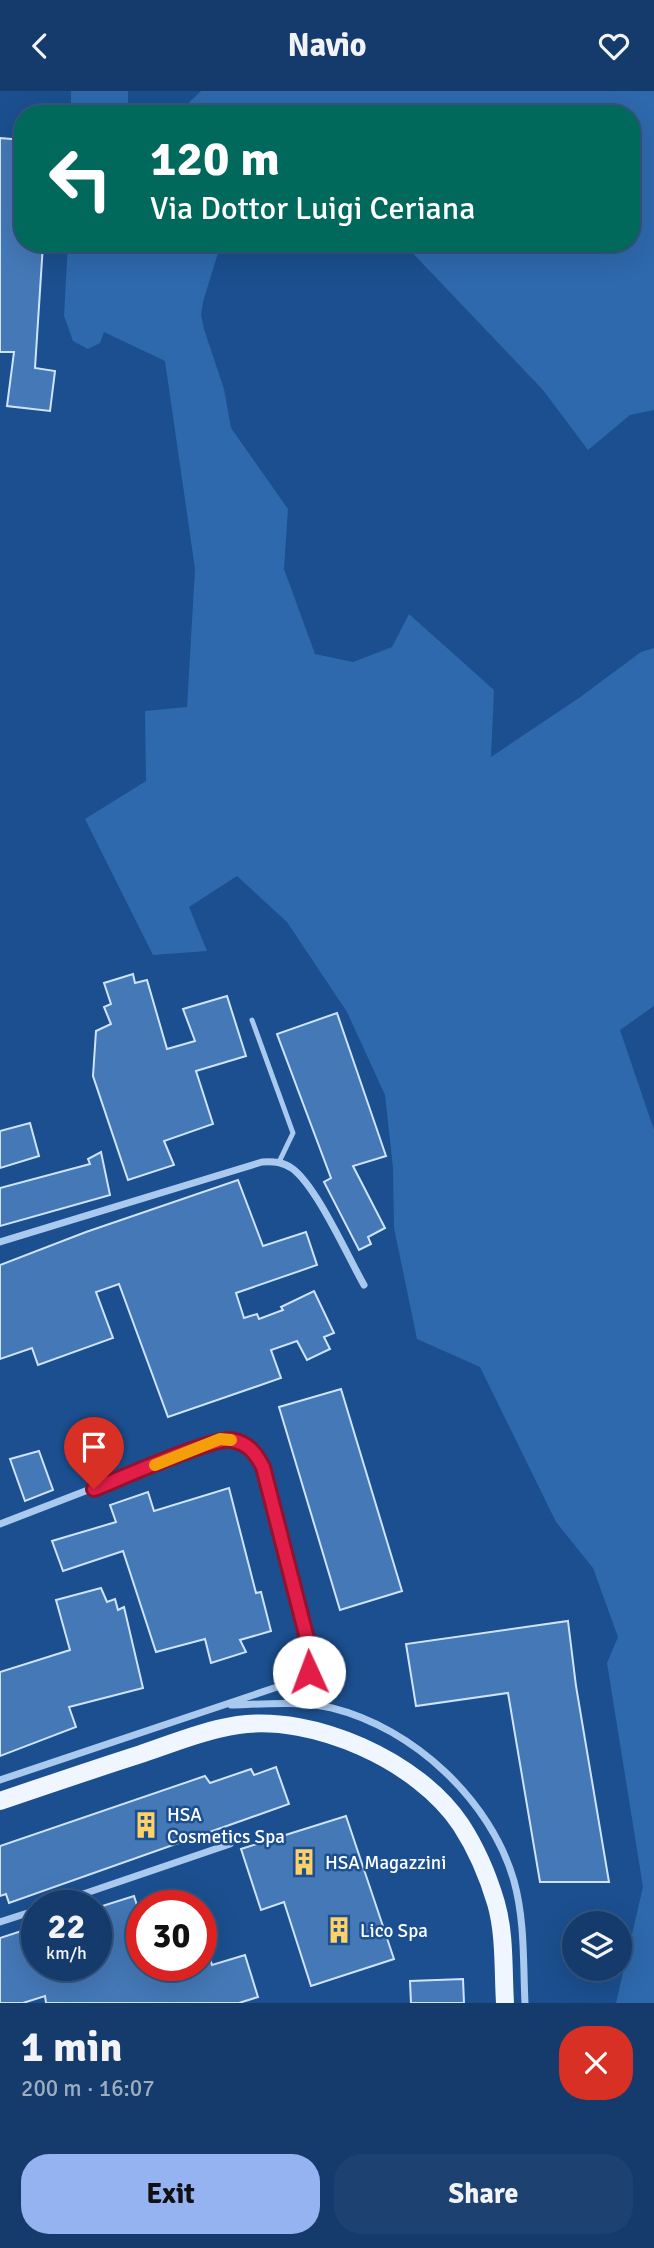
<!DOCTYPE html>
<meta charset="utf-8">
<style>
body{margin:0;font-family:Signika,sans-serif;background:#1d4271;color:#f1f3f6;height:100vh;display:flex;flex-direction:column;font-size:26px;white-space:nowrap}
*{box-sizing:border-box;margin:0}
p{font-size:23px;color:#9dadc1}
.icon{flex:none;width:38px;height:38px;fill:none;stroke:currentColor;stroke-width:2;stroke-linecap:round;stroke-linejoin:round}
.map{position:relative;height:1912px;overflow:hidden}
.details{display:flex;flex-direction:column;background:#143b6b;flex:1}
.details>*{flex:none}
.hud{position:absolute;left:14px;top:14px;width:626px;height:147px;border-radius:28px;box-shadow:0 7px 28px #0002,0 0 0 2px #33557e;background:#00695c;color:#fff;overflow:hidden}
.fabs{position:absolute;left:562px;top:1820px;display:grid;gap:14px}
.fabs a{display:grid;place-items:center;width:70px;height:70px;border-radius:50%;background:#143b6b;box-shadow:0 7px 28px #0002,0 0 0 2px #33557e;font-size:35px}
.speed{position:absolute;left:21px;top:1799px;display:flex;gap:14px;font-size:35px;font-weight:700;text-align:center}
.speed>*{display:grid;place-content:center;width:91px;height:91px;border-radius:50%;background:#143b6b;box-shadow:0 7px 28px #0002,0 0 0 2px #33557e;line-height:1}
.speed small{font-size:18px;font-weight:400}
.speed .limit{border:10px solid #d22;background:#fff;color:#111}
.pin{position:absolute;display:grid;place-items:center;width:60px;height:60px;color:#fff;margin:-72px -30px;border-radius:50% 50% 50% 0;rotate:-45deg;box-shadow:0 0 7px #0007}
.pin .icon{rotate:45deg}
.me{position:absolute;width:77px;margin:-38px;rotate:358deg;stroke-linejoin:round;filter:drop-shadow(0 0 5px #0008)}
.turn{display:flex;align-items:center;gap:24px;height:147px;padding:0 21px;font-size:32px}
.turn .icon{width:91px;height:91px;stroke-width:2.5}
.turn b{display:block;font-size:49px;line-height:60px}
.round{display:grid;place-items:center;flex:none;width:74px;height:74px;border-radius:28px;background:#1d4271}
.summary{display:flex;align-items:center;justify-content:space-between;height:119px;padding:0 21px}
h1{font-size:42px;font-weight:800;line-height:52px}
.primary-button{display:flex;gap:14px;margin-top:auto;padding:14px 21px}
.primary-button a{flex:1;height:80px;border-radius:28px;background:#95b2f1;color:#111;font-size:28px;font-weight:800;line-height:80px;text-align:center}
.primary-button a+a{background:#1d4271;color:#f1f3f6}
header{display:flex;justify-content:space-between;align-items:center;height:91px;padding:0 21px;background:#143b6b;font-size:32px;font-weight:800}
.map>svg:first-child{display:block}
.green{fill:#2e69ad}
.building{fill:#4478b7;stroke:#cfe3fa;stroke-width:2}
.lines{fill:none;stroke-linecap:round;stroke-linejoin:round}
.lane{stroke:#a9c9ee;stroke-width:5}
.street{stroke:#a9c9ee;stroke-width:7}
.primary{stroke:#f0f6ff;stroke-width:18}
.route-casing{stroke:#92132f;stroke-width:18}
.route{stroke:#e11d48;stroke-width:12}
.slow{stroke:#f59e0b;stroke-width:12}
.labels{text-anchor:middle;stroke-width:5;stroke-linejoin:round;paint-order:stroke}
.poi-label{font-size:19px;fill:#fff;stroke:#1b4f8f;text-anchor:start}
</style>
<header><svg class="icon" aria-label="back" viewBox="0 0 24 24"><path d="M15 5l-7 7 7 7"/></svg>Navio<svg class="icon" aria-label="heart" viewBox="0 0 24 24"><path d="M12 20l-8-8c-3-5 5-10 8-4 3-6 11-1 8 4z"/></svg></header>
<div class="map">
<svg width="654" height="1912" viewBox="0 0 654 1912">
<rect width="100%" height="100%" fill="#1b4f8f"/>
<g class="green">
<rect x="71" y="0" width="57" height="23"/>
<path d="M 201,0 L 654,0 L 654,319 L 630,324 L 588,359 L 543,299 L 403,152 L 632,152 L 632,23 L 177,23 Z"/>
<path d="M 68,152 L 221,152 L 203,211 L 201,224 L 204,238 L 224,298 L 231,337 L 288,418 L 284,478 L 315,563 L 353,571 L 392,556 L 409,523 L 494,599 L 491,666 L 579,607 L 641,561 L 654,557 L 654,915 L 620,939 L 654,1039 L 654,1912 L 616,1912 L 643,1796 L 607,1572 L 618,1546 L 593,1477 L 556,1431 L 480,1276 L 417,1248 L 394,1137 L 393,1077 L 385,1004 L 347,921 L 287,831 L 237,785 L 189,816 L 207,860 L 153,864 L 85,728 L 146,690 L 145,620 L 187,616 L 195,478 L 165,270 L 104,241 L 100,252 L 88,258 L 73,250 L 64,225 Z"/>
</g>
<g class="building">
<path d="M 0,47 L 23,49 L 23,152 L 43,153 L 35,277 L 55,280 L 50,320 L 7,315 L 14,261 L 0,261 Z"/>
<path d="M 133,883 L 135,892 L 147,889 L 167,958 L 195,950 L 183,918 L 227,905 L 246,965 L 196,980 L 213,1033 L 164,1050 L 174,1074 L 128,1089 L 93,985 L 96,940 L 111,933 L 104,916 L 111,913 L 104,892 Z"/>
<path d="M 337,922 L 386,1065 L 353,1075 L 385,1137 L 368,1146 L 371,1153 L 359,1159 L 324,1091 L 331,1087 L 277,943 Z"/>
<path d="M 30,1032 L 39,1065 L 0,1077 L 0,1040 Z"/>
<path d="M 101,1061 L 110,1104 L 0,1135 L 0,1097 L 90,1073 L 88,1068 Z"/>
<path d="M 238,1089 L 263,1155 L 306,1141 L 317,1174 L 236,1202 L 244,1227 L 257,1223 L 259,1228 L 283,1219 L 281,1216 L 314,1200 L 334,1242 L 324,1246 L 330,1258 L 307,1269 L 297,1250 L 271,1259 L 281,1287 L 168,1326 L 119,1193 L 96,1201 L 113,1247 L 38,1274 L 32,1257 L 0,1268 L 0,1174 L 86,1141 Z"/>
<path d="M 341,1298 L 402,1500 L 340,1519 L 279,1316 Z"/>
<path d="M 39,1360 L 53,1399 L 25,1410 L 10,1368 Z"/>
<path d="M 229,1397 L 256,1502 L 261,1501 L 271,1540 L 240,1549 L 246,1561 L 211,1572 L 205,1548 L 156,1561 L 123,1460 L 63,1480 L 52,1450 L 116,1431 L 110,1414 L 148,1401 L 154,1420 Z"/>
<path d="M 101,1497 L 107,1511 L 115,1508 L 118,1519 L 124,1516 L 143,1597 L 69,1616 L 76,1636 L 0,1665 L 0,1581 L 70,1559 L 56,1509 Z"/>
<path d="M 568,1530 L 576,1595 L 609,1791 L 540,1791 L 508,1602 L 416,1615 L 406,1553 Z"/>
<path d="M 276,1676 L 289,1713 L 9,1812 L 6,1803 L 0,1805 L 0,1755 L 205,1685 L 210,1692 L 251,1678 L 254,1684 Z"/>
<path d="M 346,1725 L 394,1868 L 311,1895 L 284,1811 L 261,1819 L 241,1758 Z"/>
<path d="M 134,1805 L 142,1830 L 142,1874 L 201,1874 L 201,1848 L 204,1847 L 212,1874 L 245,1864 L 258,1906 L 239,1912 L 46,1912 L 45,1905 L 23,1912 L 0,1912 L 0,1847 L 37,1835 L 37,1874 L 96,1874 L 96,1817 Z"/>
<path d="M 463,1888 L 464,1912 L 411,1912 L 410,1890 Z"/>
</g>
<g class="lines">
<path class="lane" d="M 252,929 L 293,1042 L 279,1071"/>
<g class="street">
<path d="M 0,1151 L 262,1071 C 274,1070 283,1071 293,1078 C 318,1098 347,1164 364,1194"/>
<path d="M 0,1433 L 220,1348 C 241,1349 253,1356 263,1376 L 313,1571 L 309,1581 L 298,1589 L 0,1689"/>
<path d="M 231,1614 C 264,1613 300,1610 332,1617 C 413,1637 491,1709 514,1790 C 525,1830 523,1871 525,1912"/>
<path d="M 48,1815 L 230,1753"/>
<path d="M 0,1831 L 37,1819"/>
</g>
<path class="primary" d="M 0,1710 C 47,1694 94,1678 141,1663 C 173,1652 205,1639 238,1634 C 313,1623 419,1670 461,1734 C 476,1757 488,1785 496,1812 C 505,1843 503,1879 505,1912"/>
</g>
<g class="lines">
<defs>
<path id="route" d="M 94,1398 C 117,1389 213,1346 231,1349 C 248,1352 255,1361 263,1376 L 313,1571 L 309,1581"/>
</defs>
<use href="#route" class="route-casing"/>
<use href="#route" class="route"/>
<path class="slow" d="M 155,1374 L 220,1348 L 231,1349"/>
</g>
<defs>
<symbol id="building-bare" viewBox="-9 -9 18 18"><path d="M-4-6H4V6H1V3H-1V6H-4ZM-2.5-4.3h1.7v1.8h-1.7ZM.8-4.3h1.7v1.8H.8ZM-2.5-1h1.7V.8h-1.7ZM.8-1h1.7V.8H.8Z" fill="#ffd166" stroke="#1b4f8f" stroke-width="2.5" paint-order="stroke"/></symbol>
</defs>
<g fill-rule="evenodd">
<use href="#building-bare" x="127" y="1715" width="38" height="38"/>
<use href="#building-bare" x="285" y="1752" width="38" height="38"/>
<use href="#building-bare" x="320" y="1820" width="38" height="38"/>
</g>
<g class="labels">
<g class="poi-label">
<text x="167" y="1730">HSA<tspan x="167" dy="22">Cosmetics Spa</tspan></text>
<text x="325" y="1778">HSA Magazzini</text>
<text x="360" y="1846">Lico Spa</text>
</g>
</g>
</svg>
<div class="fabs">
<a><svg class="icon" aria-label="layers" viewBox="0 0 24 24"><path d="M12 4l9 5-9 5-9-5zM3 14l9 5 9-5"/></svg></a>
</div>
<div class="speed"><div>22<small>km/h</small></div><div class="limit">30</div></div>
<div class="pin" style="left:94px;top:1398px;background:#d93025"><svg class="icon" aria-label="arrive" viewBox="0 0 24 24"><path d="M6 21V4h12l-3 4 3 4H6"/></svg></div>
<svg class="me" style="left:309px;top:1581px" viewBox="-20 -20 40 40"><circle r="19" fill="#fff"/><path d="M0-13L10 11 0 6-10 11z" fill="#e11d48"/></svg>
<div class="hud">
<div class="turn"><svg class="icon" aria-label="left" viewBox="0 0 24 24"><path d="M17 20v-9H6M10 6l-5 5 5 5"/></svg><div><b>120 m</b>Via Dottor Luigi Ceriana</div></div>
</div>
</div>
<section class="details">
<div class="summary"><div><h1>1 min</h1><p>200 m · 16:07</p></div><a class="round" style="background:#d93025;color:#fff"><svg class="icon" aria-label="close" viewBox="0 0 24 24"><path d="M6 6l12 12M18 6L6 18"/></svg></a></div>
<div class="primary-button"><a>Exit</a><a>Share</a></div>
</section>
